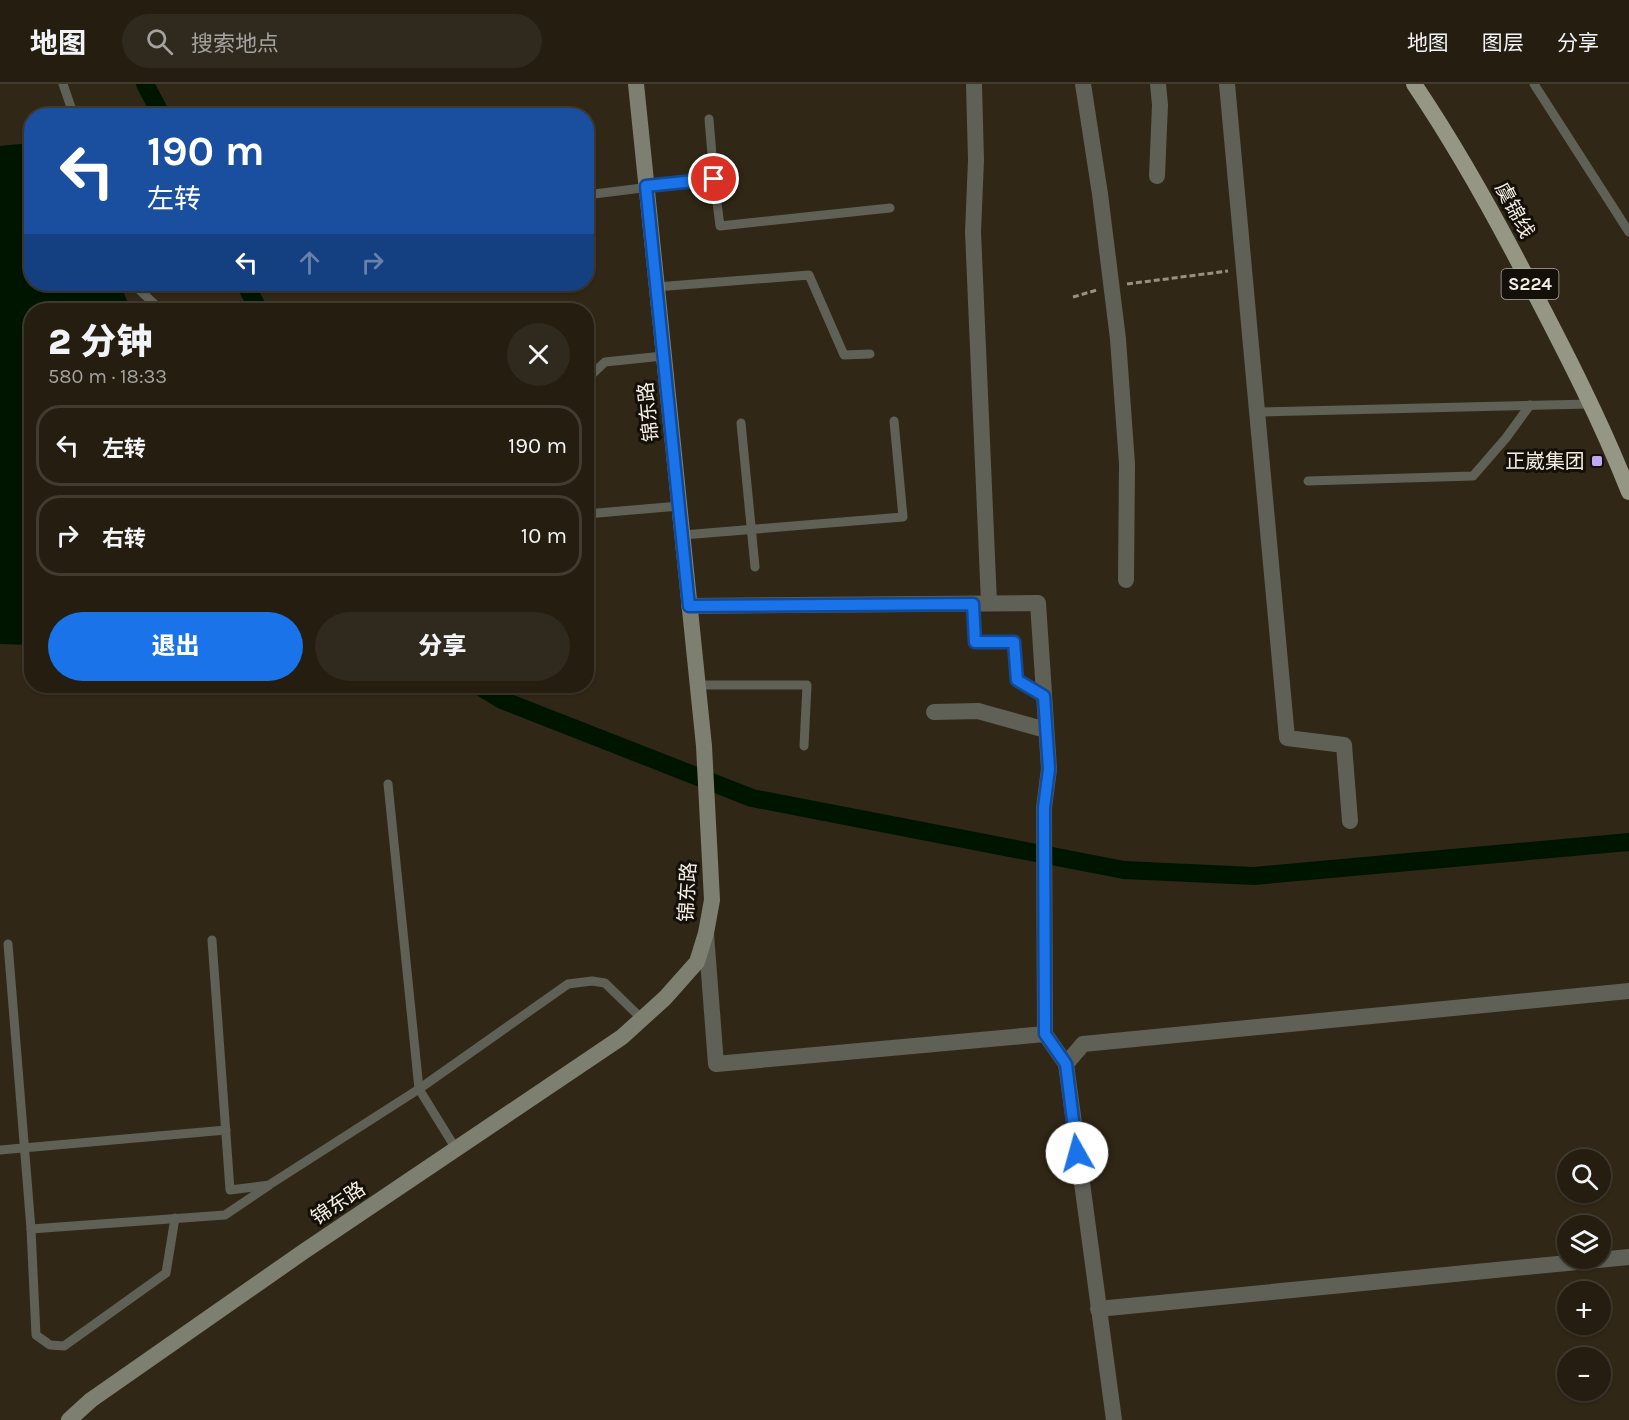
<!DOCTYPE html>
<html lang="zh">
<meta charset="utf-8">
<style>
body{margin:0;font-family:Karla,"Noto Sans SC",sans-serif;background:#302a1e;color:#f1f3f6;height:100vh;display:flex;flex-direction:column;font-size:22px;white-space:nowrap}
*{box-sizing:border-box;margin:0}
p{font-size:20px;color:#a3a29f}
.icon{flex:none;width:33px;height:33px;fill:none;stroke:currentColor;stroke-width:2;stroke-linecap:round;stroke-linejoin:round}
.map{position:relative;flex:1;overflow:hidden}
.panel{position:absolute;left:24px;top:219px;width:570px;height:390px;display:flex;flex-direction:column;background:#241d10;border-radius:24px;box-shadow:0 2px 4px #0004,0 0 0 2px #413b30}
.panel>*{flex:none}
.banner{position:absolute;left:24px;top:24px;width:570px;height:183px;border-radius:24px;box-shadow:0 2px 4px #0004,0 0 0 2px #413b30;background:#1a4fa0;color:#fff;overflow:hidden}
.tools{position:absolute;left:1557px;top:1065px;display:grid;gap:12px}
.tools a{display:grid;place-items:center;width:54px;height:54px;border-radius:50%;background:#241d10;box-shadow:0 2px 4px #0004,0 0 0 2px #413b30;font-size:30px}
.pin{position:absolute;display:grid;place-items:center;width:51px;height:51px;color:#fff;margin:-26px;border:3px solid #fff;border-radius:50%;box-shadow:0 2px 6px #0007}
.me{position:absolute;width:66px;margin:-33px;rotate:353deg;stroke-linejoin:round;filter:drop-shadow(0 0 4px #0008)}
.turn{display:flex;align-items:center;gap:21px;height:126px;padding:0 24px;font-size:27px}
.turn .icon{width:78px;height:78px;stroke-width:2.5}
.turn b{display:block;font-size:42px;line-height:51px}
.lanes{display:flex;align-items:center;height:57px;padding:0 24px;background:#0003;justify-content:center;gap:30px;direction:ltr}
.lanes .off{opacity:.35}
.round{display:grid;place-items:center;flex:none;width:63px;height:63px;border-radius:32px;background:#302a1e}
.overview{display:flex;align-items:center;justify-content:space-between;height:102px;padding:0 24px}
h1{font-size:36px;font-weight:800;line-height:45px}
.button{display:flex;gap:12px;margin-top:auto;padding:12px 24px}
.button a{flex:1;height:69px;border-radius:36px;background:#1a73e8;color:#fff;font-size:24px;font-weight:800;line-height:69px;text-align:center}
.button a+a{background:#302a1e;color:#f1f3f6}
ul{padding:0;list-style:none}
li{display:flex;align-items:center;gap:18px;height:81px;margin:0 12px 9px;padding:0 12px;border:3px solid #413b30;border-radius:24px}
li div{flex:1}
li b{display:block;font-size:22px}
li em{font-style:normal}
header{display:flex;align-items:center;gap:36px;box-sizing:border-box;height:84px;padding:0 30px;background:#241d10;border-bottom:2px solid #413b30}
header strong{font-size:28px}
nav{display:flex;gap:33px;margin-inline-start:auto;font-size:21px}
.search{width:420px;height:54px;background:#302a1e;display:flex;align-items:center;gap:15px;box-sizing:border-box;padding:0 21px;border-radius:33px;color:#a3a29f;font-size:22px}
.map>svg:first-child{display:block}
.water{fill:#001500}
.lines{fill:none;stroke-linecap:round;stroke-linejoin:round}
.canal{stroke:#001500;stroke-width:18}
.path{stroke:#989083;stroke-width:3;stroke-dasharray:6 3;stroke-linecap:butt}
.service{stroke:#5f6056;stroke-width:9}
.minor{stroke:#5f6056;stroke-width:16}
.secondary{stroke:#7d7f70;stroke-width:16}
.primary{stroke:#959784;stroke-width:16}
.route-casing{stroke:#114b97;stroke-width:15}
.route{stroke:#1a73e8;stroke-width:10}
.poi-dot{fill:#bda9f5;stroke:#141009;stroke-width:2}
.labels{text-anchor:middle;stroke-width:6;stroke-linejoin:round;paint-order:stroke}
.shield{fill:#141009;stroke:#b0aba1;stroke-width:1.5}
.shield-label{font-size:18px;font-weight:bold;fill:#f3ede2}
.street-label{font-size:20px;fill:#f3ede2;stroke:#141009}
.poi-label{font-size:20px;fill:#f3ede2;stroke:#141009;text-anchor:end}
</style>
<header>
<strong>地图</strong>
<div class="search"><svg class="icon" aria-label="search" viewBox="0 0 24 24"><circle cx="10" cy="10" r="6"/><path d="M15 15l6 6"/></svg>搜索地点</div>
<nav><a>地图</a><a>图层</a><a>分享</a></nav>
</header>
<div class="map">
<svg width="1629" height="1336" viewBox="0 0 1629 1336">
<rect width="100%" height="100%" fill="#302716"/>
<path class="water" d="M 31,59 L 32,200 L 120,200 L 131,226 L 32,226 L 31,561 L 0,560 L 0,62 Z"/>
<g class="lines">
<g class="canal">
<path d="M 145,0 L 162,32"/>
<path d="M 245,200 L 259,226"/>
<path d="M 479,602 L 502,616 L 752,714 L 1124,786 L 1254,792 L 1629,758"/>
</g>
<g class="path">
<path d="M 1127,200 L 1228,187"/>
<path d="M 1073,213 L 1097,206"/>
</g>
<g class="service">
<path d="M 63,0 L 74,32"/>
<path d="M 1534,0 L 1629,148"/>
<path d="M 714,95 L 720,142 L 890,124"/>
<path d="M 586,111 L 714,95 L 709,35"/>
<path d="M 133,200 L 161,226"/>
<path d="M 656,203 L 809,191 L 844,271 L 870,270"/>
<path d="M 586,296 L 605,278 L 663,272"/>
<path d="M 1257,328 L 1591,320"/>
<path d="M 741,339 L 755,483"/>
<path d="M 1308,397 L 1473,392 L 1506,354 L 1530,321"/>
<path d="M 586,430 L 679,422"/>
<path d="M 683,451 L 903,433 L 894,337"/>
<path d="M 973,520 L 975,558 L 1014,558 L 1017,595 L 1044,612"/>
<path d="M 697,601 L 807,601 L 804,662"/>
<path d="M 388,700 L 419,1005 L 456,1065"/>
<path d="M 212,856 L 230,1106 L 269,1101 L 419,1005 L 568,900 L 592,897 L 605,899 L 642,935"/>
<path d="M 8,860 L 31,1145 L 225,1131 L 268,1102"/>
<path d="M 0,1066 L 226,1046"/>
<path d="M 31,1145 L 36,1251 L 50,1261 L 64,1262 L 166,1189 L 175,1134"/>
</g>
<g class="minor">
<path d="M 974,0 L 976,76 L 973,148 L 989,519"/>
<path d="M 1083,0 L 1100,110 L 1118,255 L 1127,380 L 1126,496"/>
<path d="M 1227,0 L 1287,654 L 1344,661 L 1350,737"/>
<path d="M 1157,92 L 1160,21 L 1158,0"/>
<path d="M 689,522 L 1038,519 L 1049,685 L 1044,724 L 1045,950"/>
<path d="M 934,628 L 978,627 L 1046,646"/>
<path d="M 706,850 L 716,980 L 1045,950 L 1066,980"/>
<path d="M 1098,1225 L 1629,1173"/>
<path d="M 1114,1336 L 1066,980 L 1083,960 L 1629,907"/>
</g>
<path class="secondary" d="M 69,1336 L 91,1316 L 303,1168 L 622,953 L 665,914 L 697,878 L 706,849 L 712,816 L 704,662 L 636,0"/>
<path class="primary" d="M 1414,0 C 1458,65 1495,132 1531,202 C 1566,269 1601,337 1629,408"/>
</g>
<g class="lines">
<defs>
<path id="route" d="M 714,95 L 646,102 L 689,522 L 973,520 L 975,558 L 1014,558 L 1017,596 L 1044,612 L 1049,685 L 1044,724 L 1045,950 L 1066,980 L 1077,1069"/>
</defs>
<use href="#route" class="route-casing"/>
<use href="#route" class="route"/>
</g>
<rect class="poi-dot" x="1591" y="371" width="12" height="12" rx="3"/>
<g class="labels">
<rect class="shield" x="1501.5" y="185" width="57" height="30" rx="4.5"/>
<g class="shield-label">
<text x="1530" y="206">S224</text>
</g>
<g class="street-label">
<text transform="translate(1515 126) rotate(62)" y="7">虞锦线</text>
<text transform="translate(648 328) rotate(-96)" y="7">锦东路</text>
<text transform="translate(687 808) rotate(-87)" y="7">锦东路</text>
<text transform="translate(338 1119) rotate(-34)" y="7">锦东路</text>
</g>
<g class="poi-label">
<text x="1585" y="384">正崴集团</text>
</g>
</g>
</svg>
<div class="tools">
<a><svg class="icon" aria-label="search" viewBox="0 0 24 24"><circle cx="10" cy="10" r="6"/><path d="M15 15l6 6"/></svg></a>
<a><svg class="icon" aria-label="layers" viewBox="0 0 24 24"><path d="M12 4l9 5-9 5-9-5zM3 14l9 5 9-5"/></svg></a>
<a>+</a>
<a>−</a>
</div>
<div class="pin" style="left:714px;top:95px;background:#d93025"><svg class="icon" aria-label="arrive" viewBox="0 0 24 24"><path d="M6 21V4h12l-3 4 3 4H6"/></svg></div>
<svg class="me" style="left:1077px;top:1069px" viewBox="-20 -20 40 40"><circle r="19" fill="#fff"/><path d="M0-13L10 11 0 6-10 11z" fill="#1a73e8"/></svg>
<div class="banner">
<div class="turn"><svg class="icon" aria-label="left" viewBox="0 0 24 24"><path d="M17 20v-9H6M10 6l-5 5 5 5"/></svg><div><b>190 m</b>左转</div></div>
<div class="lanes"><svg class="icon" aria-label="left" viewBox="0 0 24 24"><path d="M17 20v-9H6M10 6l-5 5 5 5"/></svg><svg class="icon off" aria-label="ahead" viewBox="0 0 24 24"><path d="M12 20V5M6 11l6-6 6 6"/></svg><svg class="icon off" aria-label="right" viewBox="0 0 24 24"><path d="M7 20v-9h11M14 6l5 5-5 5"/></svg></div>
</div>
<section class="panel">
<div class="overview"><div><h1>2 分钟</h1><p>580 m · 18:33</p></div><a class="round"><svg class="icon" aria-label="close" viewBox="0 0 24 24"><path d="M6 6l12 12M18 6L6 18"/></svg></a></div>
<ul>
<li><svg class="icon" aria-label="left" viewBox="0 0 24 24"><path d="M17 20v-9H6M10 6l-5 5 5 5"/></svg><div><b>左转</b></div><em>190 m</em></li>
<li><svg class="icon" aria-label="right" viewBox="0 0 24 24"><path d="M7 20v-9h11M14 6l5 5-5 5"/></svg><div><b>右转</b></div><em>10 m</em></li>
</ul>
<div class="button"><a>退出</a><a>分享</a></div>
</section>
</div>
